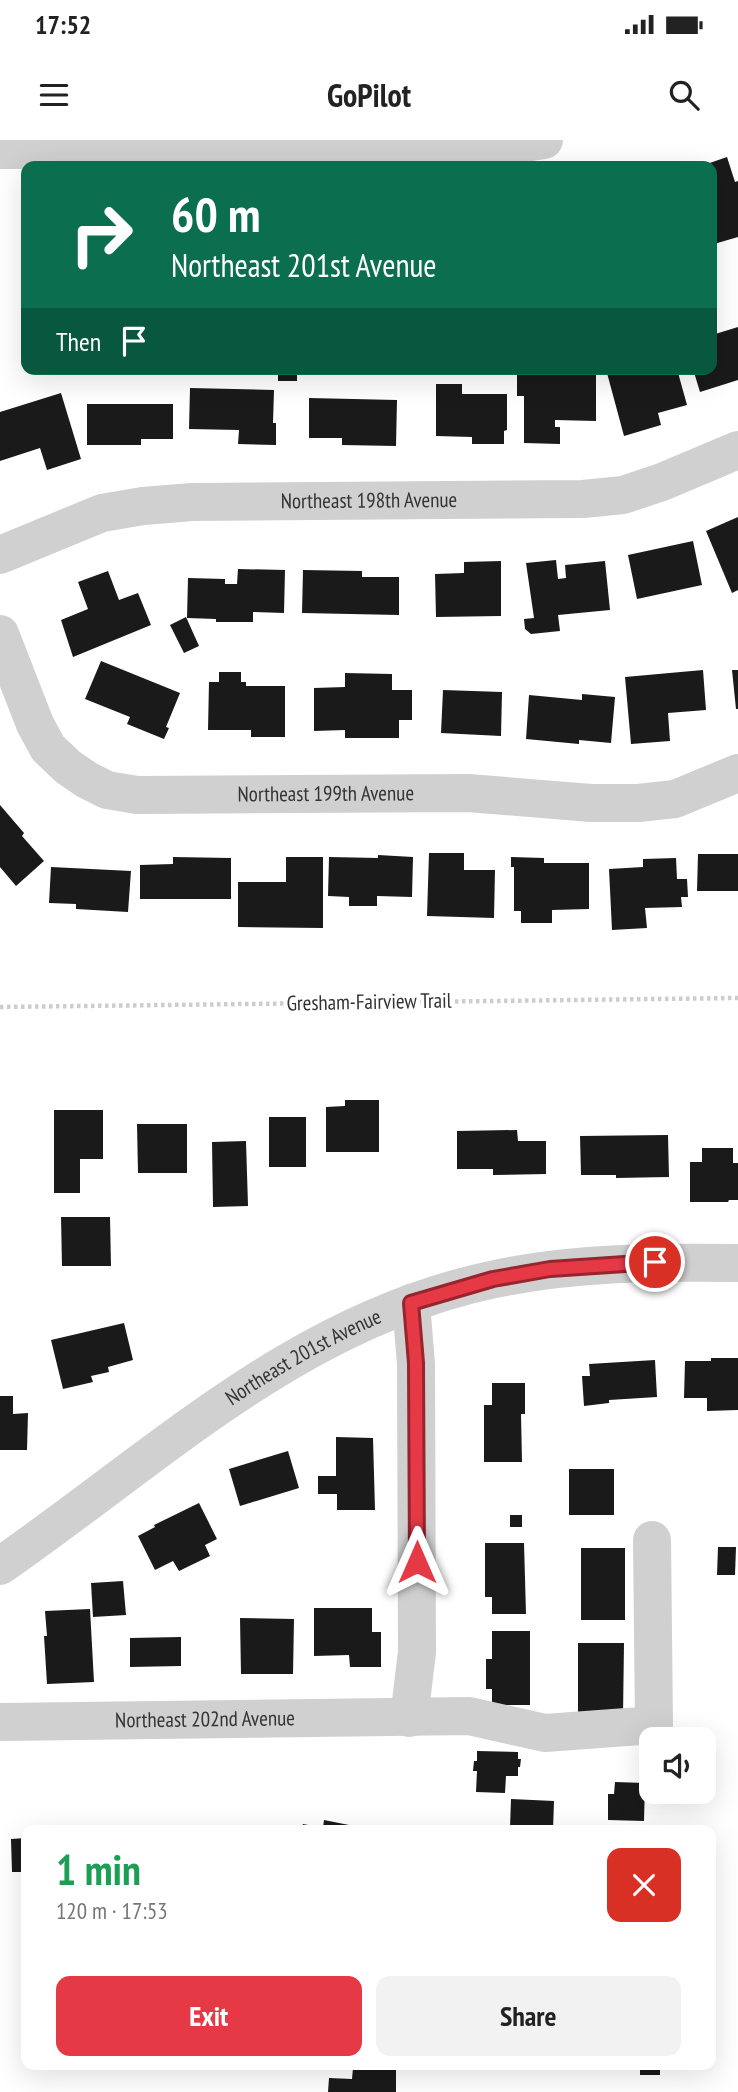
<!DOCTYPE html>
<meta charset="utf-8">
<style>
body{margin:0;font-family:"PT Sans Narrow",sans-serif;background:#f2f2f2;color:#222;height:100vh;display:flex;flex-direction:column;font-size:26px;white-space:nowrap}
*{box-sizing:border-box;margin:0}
p{font-size:23px;color:#767676}
.icon{flex:none;width:38px;height:38px;fill:none;stroke:currentColor;stroke-width:2;stroke-linecap:round;stroke-linejoin:round}
.map{position:relative;flex:1;overflow:hidden}
.details{position:absolute;left:21px;top:1685px;width:695px;height:245px;display:flex;flex-direction:column;background:#fff;border-radius:14px;box-shadow:0 7px 28px #0002}
.details>*{flex:none}
.banner{position:absolute;left:21px;top:21px;width:696px;height:214px;border-radius:14px;box-shadow:0 7px 28px #0002;background:#0b6e4f;color:#fff;overflow:hidden}
.tools{position:absolute;left:639px;top:1587px;display:grid;gap:14px}
.tools a{display:grid;place-items:center;width:77px;height:77px;border-radius:14px;background:#fff;box-shadow:0 7px 28px #0002;font-size:35px}
.pin{position:absolute;display:grid;place-items:center;width:60px;height:60px;color:#fff;margin:-30px;border:4px solid #fff;border-radius:50%;box-shadow:0 2px 7px #0007}
.me{position:absolute;width:77px;margin:-38px;rotate:0deg;stroke-linejoin:round;filter:drop-shadow(0 0 5px #0008)}
.turn{display:flex;align-items:center;gap:24px;height:147px;padding:0 35px;font-size:32px}
.turn .icon{width:91px;height:91px;stroke-width:2.5}
.turn b{display:block;font-size:49px;line-height:60px}
.then{display:flex;align-items:center;height:66px;padding:0 35px;background:#0003;gap:14px;font-size:26px}
.round{display:grid;place-items:center;flex:none;width:74px;height:74px;border-radius:14px;background:#f2f2f2}
.head{display:flex;align-items:center;justify-content:space-between;height:119px;padding:0 35px}
h1{font-size:42px;font-weight:700;line-height:52px;color:#1e9e55}
.primary-button{display:flex;gap:14px;margin-top:auto;padding:14px 35px}
.primary-button a{flex:1;height:80px;border-radius:14px;background:#e63946;color:#fff;font-size:28px;font-weight:700;line-height:80px;text-align:center}
.primary-button a+a{background:#f2f2f2;color:#222}
.status{display:flex;justify-content:space-between;align-items:center;height:49px;padding:0 35px;background:#fff;direction:ltr}
.status svg{height:19px;fill:currentColor}
header{display:flex;justify-content:space-between;align-items:center;height:91px;padding:0 35px;background:#fff;font-size:32px;font-weight:700}
.map>svg:first-child{display:block}
.building{fill:#1a1a1a}
.lines{fill:none;stroke-linecap:round;stroke-linejoin:round}
.path{stroke:#cdcdcd;stroke-width:4.5;stroke-dasharray:3.5 3.5;stroke-linecap:butt}
.minor{stroke:#d0d0d0;stroke-width:38}
.route-casing{stroke:#96252e;stroke-width:18}
.route{stroke:#e63946;stroke-width:12}
.labels{text-anchor:middle;stroke-width:7;stroke-linejoin:round;paint-order:stroke}
.street-label{font-size:21px;fill:#333;stroke:#fff}
</style>
<div class="status"><b>17:52</b><svg viewBox="0 0 49 12"><path d="M0 12V9h3v3zM5 12V6h3v6zM10 12V3h3v9zM15 12V0h3v12zM26 1h20v11H26zM47 4h2v5h-2z"/></svg></div>
<header><svg class="icon" aria-label="menu" viewBox="0 0 24 24"><path d="M4 6h16M4 12h16M4 18h16"/></svg>GoPilot<svg class="icon" aria-label="search" viewBox="0 0 24 24"><circle cx="10" cy="10" r="6"/><path d="M15 15l6 6"/></svg></header>
<div class="map">
<svg width="738" height="1952" viewBox="0 0 738 1952">
<rect width="100%" height="100%" fill="#fff"/>
<g class="building">
<path d="M 727,17 L 735,42 L 738,41 L 738,97 L 714,104 L 712,97 L 712,26 L 701,26 Z"/>
<path d="M 738,187 L 738,240 L 700,252 L 693,229 L 712,229 L 712,195 Z"/>
<rect x="278" y="229" width="19" height="12"/>
<path d="M 622,229 L 677,229 L 687,265 L 658,273 L 661,285 L 624,296 L 607,233 Z"/>
<path d="M 525,230 L 563,231 L 563,234 L 596,234 L 596,281 L 555,280 L 555,287 L 560,287 L 560,304 L 524,303 L 524,256 L 517,256 L 517,235 L 525,235 Z"/>
<path d="M 436,244 L 462,244 L 462,254 L 507,254 L 507,290 L 504,291 L 504,304 L 472,304 L 472,297 L 436,296 Z"/>
<path d="M 190,248 L 274,250 L 273,283 L 276,283 L 276,305 L 238,304 L 239,290 L 189,289 Z"/>
<path d="M 61,253 L 81,319 L 47,330 L 40,308 L 0,321 L 0,272 Z"/>
<path d="M 309,258 L 397,260 L 396,306 L 342,305 L 342,298 L 309,298 Z"/>
<path d="M 87,264 L 173,264 L 173,299 L 141,299 L 141,305 L 87,305 Z"/>
<path d="M 738,377 L 738,450 L 732,453 L 706,391 Z"/>
<path d="M 693,401 L 702,445 L 637,459 L 628,415 Z"/>
<path d="M 556,420 L 558,439 L 566,438 L 565,425 L 605,421 L 610,470 L 558,475 L 560,491 L 531,494 L 525,489 L 524,479 L 534,478 L 526,423 Z"/>
<path d="M 501,421 L 501,476 L 436,477 L 435,434 L 464,433 L 464,422 Z"/>
<path d="M 238,429 L 285,430 L 284,473 L 253,472 L 253,482 L 216,482 L 216,479 L 187,478 L 188,438 L 225,439 L 225,444 L 237,444 Z"/>
<path d="M 303,430 L 362,431 L 362,437 L 399,437 L 399,475 L 302,473 Z"/>
<path d="M 108,431 L 119,460 L 138,453 L 151,485 L 73,517 L 61,480 L 88,469 L 78,442 Z"/>
<path d="M 186,477 L 199,506 L 184,513 L 170,485 Z"/>
<path d="M 101,521 L 180,553 L 166,587 L 169,588 L 164,599 L 127,584 L 130,577 L 85,559 Z"/>
<path d="M 703,530 L 706,570 L 668,573 L 670,601 L 631,604 L 625,537 Z"/>
<path d="M 732,530 L 738,530 L 738,569 L 736,569 Z"/>
<path d="M 219,532 L 241,532 L 241,542 L 246,542 L 246,546 L 285,546 L 285,597 L 251,597 L 251,590 L 208,590 L 209,542 L 219,542 Z"/>
<path d="M 345,533 L 392,534 L 392,550 L 412,550 L 412,580 L 399,580 L 399,598 L 345,598 L 345,590 L 314,591 L 314,548 L 345,547 Z"/>
<path d="M 443,550 L 502,552 L 501,596 L 441,593 Z"/>
<path d="M 582,554 L 615,557 L 611,603 L 579,600 L 579,604 L 526,599 L 529,555 L 582,560 Z"/>
<path d="M 0,665 L 24,693 L 22,696 L 44,721 L 16,746 L 0,727 Z"/>
<path d="M 429,713 L 464,713 L 464,730 L 495,730 L 494,778 L 427,776 Z"/>
<path d="M 698,714 L 738,714 L 738,751 L 697,751 Z"/>
<path d="M 378,715 L 413,717 L 412,757 L 377,756 L 377,766 L 349,766 L 349,757 L 328,756 L 329,717 L 378,718 Z"/>
<path d="M 173,717 L 231,718 L 231,759 L 140,759 L 140,725 L 173,724 Z"/>
<path d="M 286,717 L 323,717 L 323,788 L 238,787 L 238,742 L 286,742 Z"/>
<path d="M 511,717 L 544,718 L 544,723 L 589,723 L 589,769 L 552,770 L 552,783 L 521,783 L 521,771 L 514,771 L 514,727 L 511,727 Z"/>
<path d="M 676,718 L 677,739 L 687,739 L 688,757 L 681,757 L 682,767 L 645,768 L 647,788 L 612,790 L 609,729 L 643,727 L 643,719 Z"/>
<path d="M 51,727 L 131,731 L 128,772 L 76,769 L 76,764 L 49,763 Z"/>
<path d="M 345,960 L 379,960 L 379,1012 L 326,1012 L 326,967 L 345,966 Z"/>
<path d="M 54,970 L 103,970 L 103,1019 L 80,1019 L 80,1053 L 54,1053 Z"/>
<rect x="269" y="977" width="37" height="50"/>
<path d="M 137,984 L 187,984 L 187,1033 L 138,1033 Z"/>
<path d="M 517,990 L 518,1001 L 546,1001 L 546,1034 L 493,1035 L 493,1029 L 457,1029 L 457,991 Z"/>
<path d="M 668,995 L 669,1037 L 616,1038 L 616,1035 L 581,1035 L 580,996 Z"/>
<path d="M 246,1001 L 248,1066 L 213,1067 L 212,1002 Z"/>
<path d="M 702,1008 L 733,1008 L 733,1023 L 738,1023 L 738,1060 L 729,1060 L 728,1062 L 690,1062 L 690,1022 L 702,1022 Z"/>
<path d="M 61,1077 L 110,1077 L 111,1126 L 62,1126 Z"/>
<path d="M 124,1183 L 133,1220 L 108,1227 L 109,1232 L 91,1236 L 93,1242 L 63,1249 L 51,1200 Z"/>
<path d="M 711,1218 L 738,1218 L 738,1270 L 707,1271 L 707,1258 L 684,1258 L 685,1221 L 711,1221 Z"/>
<path d="M 655,1220 L 657,1257 L 609,1260 L 609,1263 L 584,1266 L 582,1236 L 590,1236 L 589,1224 Z"/>
<path d="M 492,1243 L 525,1243 L 525,1274 L 521,1274 L 522,1322 L 484,1322 L 484,1265 L 492,1265 Z"/>
<path d="M 0,1256 L 13,1256 L 13,1274 L 28,1273 L 27,1310 L 0,1310 Z"/>
<path d="M 336,1297 L 373,1298 L 375,1370 L 337,1370 L 337,1354 L 318,1354 L 318,1336 L 336,1336 Z"/>
<path d="M 288,1311 L 299,1348 L 240,1366 L 229,1329 Z"/>
<rect x="569" y="1329" width="45" height="46"/>
<path d="M 199,1363 L 217,1399 L 205,1405 L 210,1416 L 179,1431 L 173,1421 L 155,1430 L 138,1396 L 155,1387 L 154,1385 Z"/>
<rect x="510" y="1375" width="12" height="12"/>
<path d="M 485,1403 L 524,1403 L 526,1474 L 492,1474 L 492,1457 L 485,1457 Z"/>
<path d="M 718,1407 L 736,1407 L 735,1435 L 717,1435 Z"/>
<rect x="581" y="1408" width="44" height="72"/>
<path d="M 123,1441 L 126,1475 L 93,1477 L 91,1443 Z"/>
<path d="M 314,1468 L 372,1468 L 372,1492 L 381,1492 L 381,1527 L 350,1527 L 349,1515 L 314,1516 Z"/>
<path d="M 90,1469 L 94,1542 L 47,1544 L 44,1496 L 47,1496 L 45,1471 Z"/>
<path d="M 240,1478 L 294,1479 L 293,1534 L 241,1534 Z"/>
<path d="M 492,1491 L 530,1491 L 530,1565 L 492,1565 L 492,1549 L 486,1549 L 486,1519 L 492,1519 Z"/>
<path d="M 181,1497 L 181,1526 L 130,1527 L 130,1498 Z"/>
<path d="M 578,1503 L 624,1503 L 623,1575 L 578,1575 Z"/>
<path d="M 477,1611 L 518,1612 L 518,1619 L 521,1619 L 520,1627 L 518,1627 L 518,1636 L 506,1636 L 505,1653 L 476,1652 L 477,1631 L 473,1631 L 474,1621 L 477,1621 Z"/>
<path d="M 615,1642 L 645,1643 L 644,1681 L 608,1680 L 608,1654 L 614,1654 Z"/>
<path d="M 511,1659 L 554,1661 L 553,1690 L 510,1688 Z"/>
<path d="M 324,1680 L 359,1687 L 359,1690 L 301,1690 L 303,1684 L 323,1688 Z"/>
<path d="M 26,1698 L 26,1732 L 12,1732 L 11,1699 Z"/>
<rect x="640" y="1925" width="20" height="10"/>
<path d="M 353,1928 L 396,1928 L 396,1952 L 328,1952 L 329,1938 L 352,1939 Z"/>
</g>
<g class="lines">
<path class="path" d="M 0,867 L 738,858"/>
<g class="minor">
<path d="M 0,10 L 472,11 L 544,0"/>
<path id="s1" d="M 0,415 L 102,373 L 143,366 L 192,362 L 583,359 L 623,355 L 662,342 L 738,310"/>
<path id="s2" d="M 0,494 L 35,584 L 48,608 L 68,627 L 87,640 L 107,650 L 137,655 L 468,653 L 591,663 L 638,663 L 675,659 L 738,633"/>
<path id="s3" d="M 0,1426 C 160,1315 298,1180 495,1139 C 576,1122 656,1122 738,1123"/>
<path d="M 409,1578 L 417,1512 L 416,1224 L 411,1163"/>
<path id="s4" d="M 0,1582 L 469,1576 L 545,1593 L 654,1585 L 652,1400"/>
</g>
</g>
<g class="lines">
<defs>
<path id="route" d="M 417,1422 L 416,1223 L 411,1163 L 493,1139 L 550,1129 L 655,1122"/>
</defs>
<use href="#route" class="route-casing"/>
<use href="#route" class="route"/>
</g>
<g class="labels">
<g class="street-label">
<text dy="7" stroke="none"><textPath href="#s1" startOffset="378">Northeast 198th Avenue</textPath></text>
<text dy="7" stroke="none"><textPath href="#s2" startOffset="416">Northeast 199th Avenue</textPath></text>
<text transform="translate(369 862) rotate(-1)" y="7">Gresham-Fairview Trail</text>
<text dy="7" stroke="none"><textPath href="#s3" startOffset="369">Northeast 201st Avenue</textPath></text>
<text dy="7" stroke="none"><textPath href="#s4" startOffset="205">Northeast 202nd Avenue</textPath></text>
</g>
</g>
</svg>
<div class="tools">
<a><svg class="icon" aria-label="sound" viewBox="0 0 24 24"><path d="M4 9h4l5-4v14l-5-4H4zM17 9q2 3 0 6"/></svg></a>
</div>
<div class="pin" style="left:655px;top:1122px;background:#d93025"><svg class="icon" aria-label="arrive" viewBox="0 0 24 24"><path d="M6 21V4h12l-3 4 3 4H6"/></svg></div>
<svg class="me" style="left:417px;top:1422px" viewBox="-20 -20 40 40"><path d="M0-17L14 15 0 8-14 15z" fill="#e63946" stroke="#fff" stroke-width="4"/></svg>
<div class="banner">
<div class="turn"><svg class="icon" aria-label="right" viewBox="0 0 24 24"><path d="M7 20v-9h11M14 6l5 5-5 5"/></svg><div><b>60 m</b>Northeast 201st Avenue</div></div>
<div class="then">Then<svg class="icon" aria-label="arrive" viewBox="0 0 24 24"><path d="M6 21V4h12l-3 4 3 4H6"/></svg></div>
</div>
<section class="details">
<div class="head"><div><h1>1 min</h1><p>120 m · 17:53</p></div><a class="round" style="background:#d93025;color:#fff"><svg class="icon" aria-label="close" viewBox="0 0 24 24"><path d="M6 6l12 12M18 6L6 18"/></svg></a></div>
<div class="primary-button"><a>Exit</a><a>Share</a></div>
</section>
</div>
